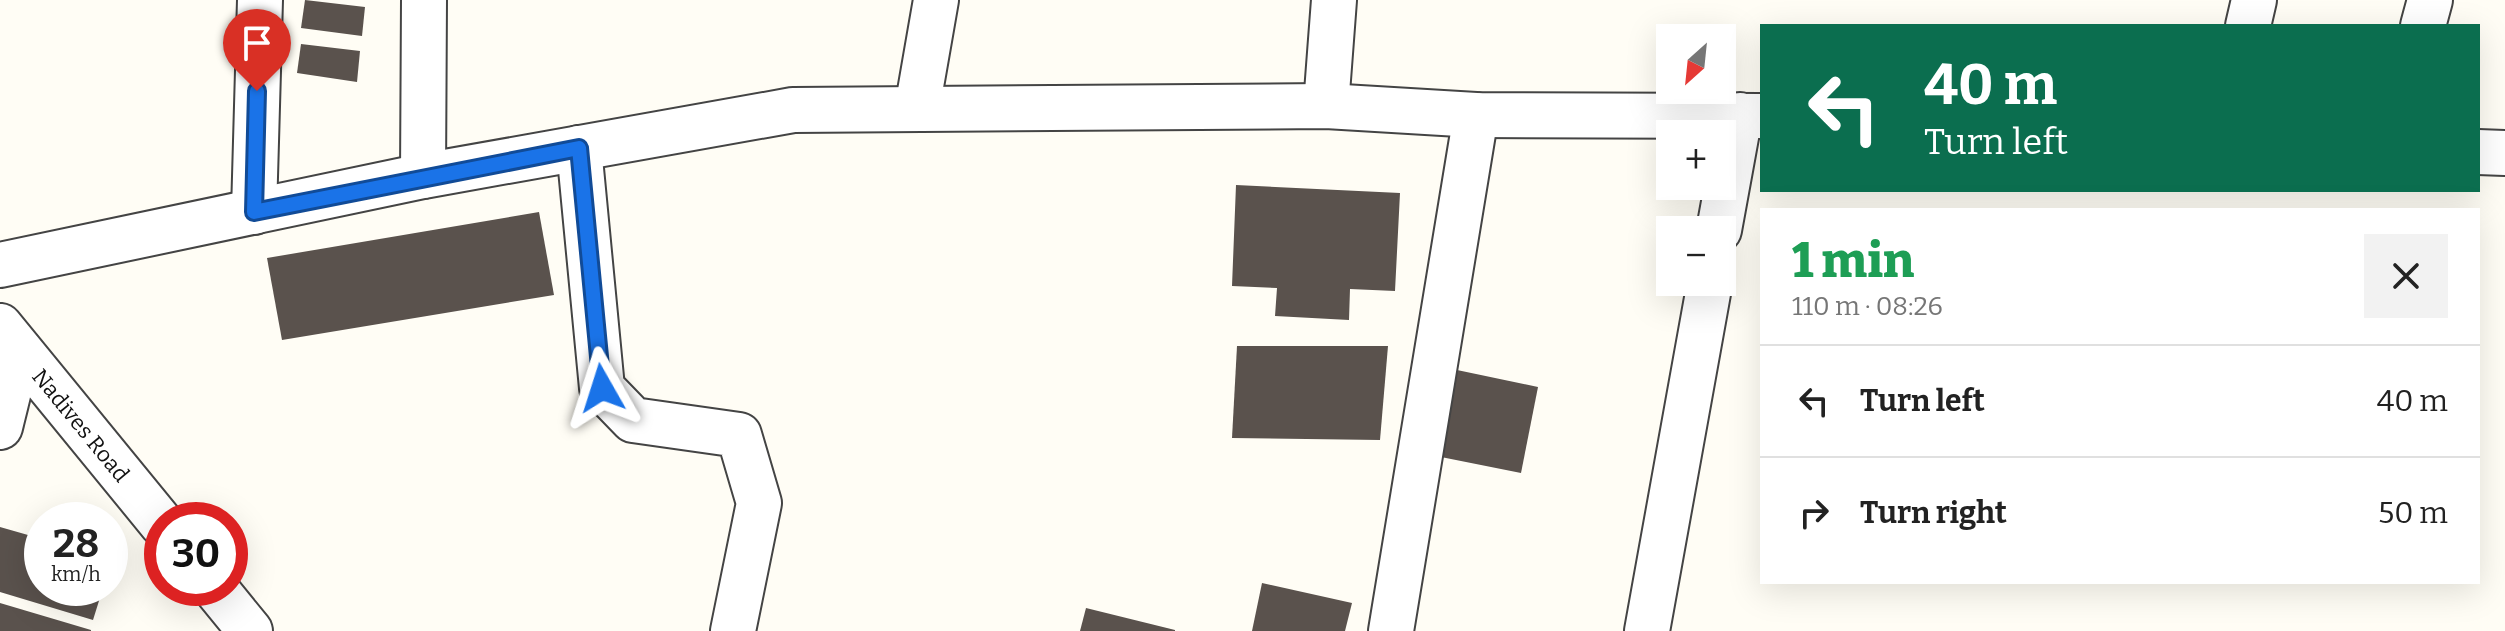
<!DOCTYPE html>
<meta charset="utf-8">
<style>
body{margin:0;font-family:Bitter,serif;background:#f2f2f2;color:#222;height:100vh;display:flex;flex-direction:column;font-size:30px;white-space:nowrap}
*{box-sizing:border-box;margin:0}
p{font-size:26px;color:#767676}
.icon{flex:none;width:44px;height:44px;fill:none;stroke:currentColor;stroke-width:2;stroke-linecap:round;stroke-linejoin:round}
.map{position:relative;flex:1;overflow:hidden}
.details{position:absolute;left:1760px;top:208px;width:720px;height:376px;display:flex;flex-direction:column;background:#fff;border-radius:0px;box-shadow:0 8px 32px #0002}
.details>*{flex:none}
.guide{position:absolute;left:1760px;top:24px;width:720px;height:168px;border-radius:0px;box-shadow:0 8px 32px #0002;background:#0b6e4f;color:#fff;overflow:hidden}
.needle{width:52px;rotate:207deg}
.buttons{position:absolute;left:1656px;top:24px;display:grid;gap:16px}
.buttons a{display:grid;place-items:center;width:80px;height:80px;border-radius:0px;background:#fff;box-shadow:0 8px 32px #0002;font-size:40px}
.speed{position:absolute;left:24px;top:502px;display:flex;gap:16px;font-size:40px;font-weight:700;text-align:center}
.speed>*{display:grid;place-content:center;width:104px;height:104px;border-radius:50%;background:#fff;box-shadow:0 8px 32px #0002;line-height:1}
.speed small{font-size:20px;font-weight:400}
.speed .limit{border:12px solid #d22;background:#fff;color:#111}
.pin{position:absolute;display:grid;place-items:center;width:68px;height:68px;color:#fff;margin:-82px -34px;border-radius:50% 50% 50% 0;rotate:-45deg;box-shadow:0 0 8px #0007}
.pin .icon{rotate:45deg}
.me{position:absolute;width:88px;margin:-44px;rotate:354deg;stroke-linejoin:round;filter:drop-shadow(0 0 6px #0008)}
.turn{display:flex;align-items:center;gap:28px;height:168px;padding:0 32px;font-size:36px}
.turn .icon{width:104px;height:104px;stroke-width:2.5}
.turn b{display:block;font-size:56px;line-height:68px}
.round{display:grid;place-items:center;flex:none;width:84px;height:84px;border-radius:0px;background:#f2f2f2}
.summary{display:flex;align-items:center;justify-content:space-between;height:136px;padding:0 32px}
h1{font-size:48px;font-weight:800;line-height:60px;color:#1e9e55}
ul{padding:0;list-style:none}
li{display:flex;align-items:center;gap:24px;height:112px;padding:0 32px;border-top:2px solid #e0e0e0}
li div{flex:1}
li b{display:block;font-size:30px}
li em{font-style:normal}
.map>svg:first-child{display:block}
.building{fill:#5a524d}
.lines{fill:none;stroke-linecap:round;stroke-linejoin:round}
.minor-casing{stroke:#444;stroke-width:48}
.minor{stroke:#fff;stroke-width:44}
.route-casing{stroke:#114b97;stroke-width:20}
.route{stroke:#1a73e8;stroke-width:14}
.labels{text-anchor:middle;stroke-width:8;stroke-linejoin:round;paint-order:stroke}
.street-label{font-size:22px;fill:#111;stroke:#fff}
</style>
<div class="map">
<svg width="2505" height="631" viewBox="0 0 2505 631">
<rect width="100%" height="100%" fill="#fffdf5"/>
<g class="building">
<path d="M 305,0 L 365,7 L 362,36 L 301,28 Z"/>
<path d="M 301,44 L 360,51 L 357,82 L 297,73 Z"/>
<path d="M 1236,185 L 1400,193 L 1395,291 L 1350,289 L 1349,320 L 1275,316 L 1277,288 L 1232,286 Z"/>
<path d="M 539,212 L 554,295 L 282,340 L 267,258 Z"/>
<path d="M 1237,346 L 1388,346 L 1380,440 L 1232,438 Z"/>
<path d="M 1457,370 L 1538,387 L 1521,473 L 1441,457 Z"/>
<path d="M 0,527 L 42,539 L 42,588 L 103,588 L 93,620 L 0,592 Z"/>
<path d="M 1262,583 L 1352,603 L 1345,631 L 1252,631 Z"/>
<path d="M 0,603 L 91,630 L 91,631 L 0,631 Z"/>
<path d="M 1086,608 L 1175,630 L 1175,631 L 1080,631 Z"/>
</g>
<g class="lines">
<defs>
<g id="minor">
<path d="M 2248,26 L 2254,0"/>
<path d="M 2423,26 L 2430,0"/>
<path d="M 1326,106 L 1334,0"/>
<path d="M 917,109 L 936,0"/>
<path d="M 579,148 L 602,388 L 633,420 L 739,435 L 759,503 L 733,631"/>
<path d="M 2478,152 L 2505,153"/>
<path d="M 423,176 L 424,0"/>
<path d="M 254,212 L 260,0"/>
<path d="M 1719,230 L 1740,115"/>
<path d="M 0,265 L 423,176 L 793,110 L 1326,106 L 1476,115 L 1762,116"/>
<path id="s1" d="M 0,326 L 162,524"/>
<path d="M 0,427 L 19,350"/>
<path d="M 215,588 L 250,631"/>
<path d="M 1391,631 L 1476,115"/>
<path d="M 1647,631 L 1710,282"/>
</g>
</defs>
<use href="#minor" class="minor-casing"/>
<use href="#minor" class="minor"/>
</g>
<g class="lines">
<defs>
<path id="route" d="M 257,91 L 254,212 L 579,148 L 602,388"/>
</defs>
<use href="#route" class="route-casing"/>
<use href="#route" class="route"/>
</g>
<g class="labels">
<g class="street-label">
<text dy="8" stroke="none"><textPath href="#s1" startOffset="128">Nadives Road</textPath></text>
</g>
</g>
</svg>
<div class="buttons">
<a><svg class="needle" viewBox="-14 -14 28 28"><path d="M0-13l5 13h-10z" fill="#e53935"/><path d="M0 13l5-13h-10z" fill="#767676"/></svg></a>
<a>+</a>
<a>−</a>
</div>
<div class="speed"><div>28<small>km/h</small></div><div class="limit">30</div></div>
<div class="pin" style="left:257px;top:91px;background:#d93025"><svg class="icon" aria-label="arrive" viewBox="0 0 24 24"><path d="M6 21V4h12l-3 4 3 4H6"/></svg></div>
<svg class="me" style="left:602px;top:388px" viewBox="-20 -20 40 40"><path d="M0-17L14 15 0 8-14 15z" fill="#1a73e8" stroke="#fff" stroke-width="4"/></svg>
<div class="guide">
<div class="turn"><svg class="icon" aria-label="left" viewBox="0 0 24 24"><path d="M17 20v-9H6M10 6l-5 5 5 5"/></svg><div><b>40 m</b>Turn left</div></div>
</div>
<section class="details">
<div class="summary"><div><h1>1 min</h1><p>110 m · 08:26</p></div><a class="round"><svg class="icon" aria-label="close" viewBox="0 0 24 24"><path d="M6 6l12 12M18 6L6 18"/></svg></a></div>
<ul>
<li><svg class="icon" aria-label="left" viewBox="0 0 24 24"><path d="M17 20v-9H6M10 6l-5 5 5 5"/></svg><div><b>Turn left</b></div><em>40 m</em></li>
<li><svg class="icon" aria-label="right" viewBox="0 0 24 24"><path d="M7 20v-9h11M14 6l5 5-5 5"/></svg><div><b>Turn right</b></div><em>50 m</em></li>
</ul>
</section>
</div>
